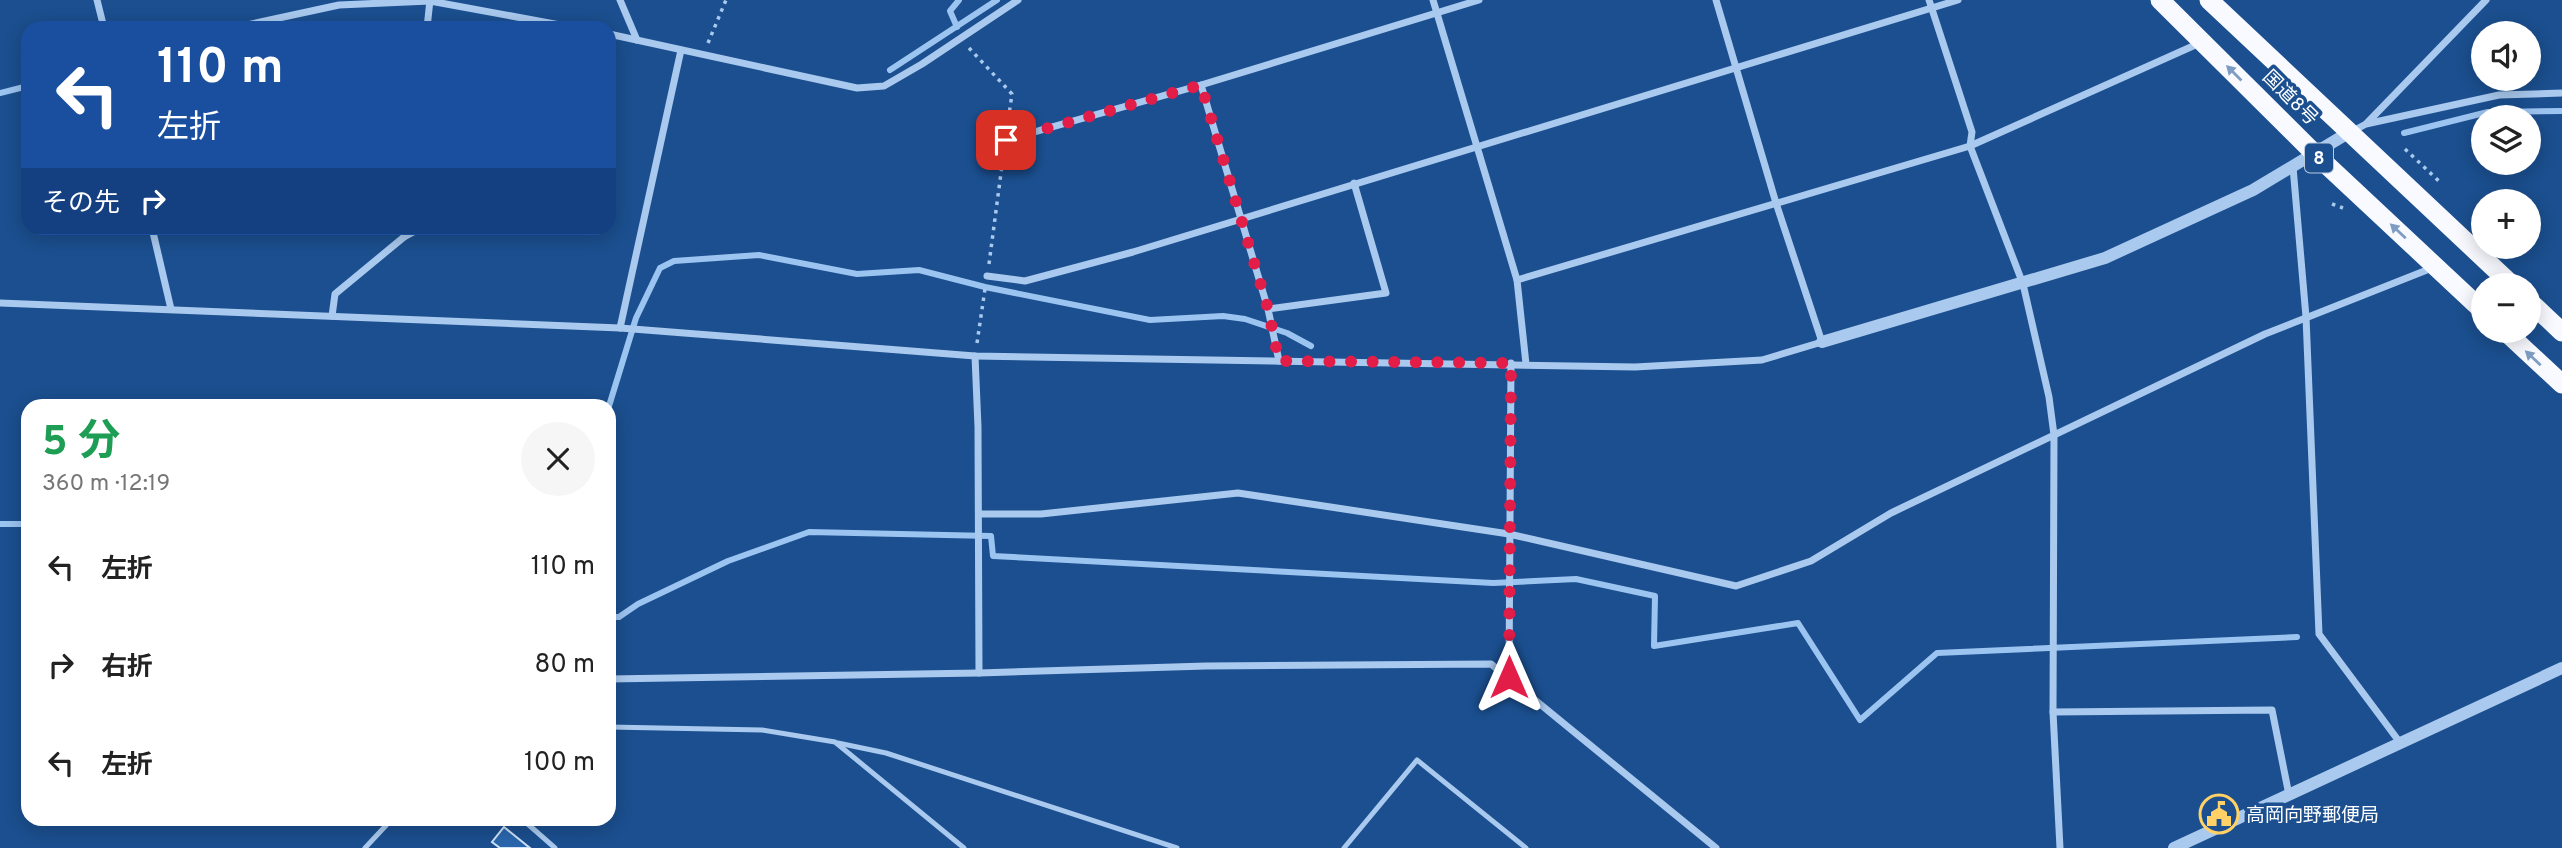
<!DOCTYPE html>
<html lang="ja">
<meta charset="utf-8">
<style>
body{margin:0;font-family:Overpass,"Noto Sans JP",sans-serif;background:#f6f6f6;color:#222;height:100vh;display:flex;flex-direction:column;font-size:26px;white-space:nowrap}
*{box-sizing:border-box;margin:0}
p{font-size:23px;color:#767676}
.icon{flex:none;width:38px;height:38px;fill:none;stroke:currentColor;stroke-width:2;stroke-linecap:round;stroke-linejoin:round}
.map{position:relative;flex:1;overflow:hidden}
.side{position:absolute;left:21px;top:399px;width:595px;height:427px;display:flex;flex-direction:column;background:#fff;border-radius:21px;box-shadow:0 4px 18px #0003}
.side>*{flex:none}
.banner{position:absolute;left:21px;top:21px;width:595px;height:214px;border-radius:21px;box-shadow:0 4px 18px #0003;background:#1a4fa0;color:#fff;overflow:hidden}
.buttons{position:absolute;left:2471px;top:21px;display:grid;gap:14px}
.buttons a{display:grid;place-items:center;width:70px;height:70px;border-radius:50%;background:#fff;box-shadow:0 4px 18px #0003;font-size:35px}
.pin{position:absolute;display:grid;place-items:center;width:60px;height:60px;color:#fff;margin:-30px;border-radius:14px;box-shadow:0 4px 10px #0006}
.me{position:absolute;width:77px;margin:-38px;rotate:0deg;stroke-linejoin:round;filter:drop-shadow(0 0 5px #0008)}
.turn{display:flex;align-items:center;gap:24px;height:147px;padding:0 21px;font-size:32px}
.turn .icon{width:91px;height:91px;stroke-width:2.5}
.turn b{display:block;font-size:49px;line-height:60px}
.then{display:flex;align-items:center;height:66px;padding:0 21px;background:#0003;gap:14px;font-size:26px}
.round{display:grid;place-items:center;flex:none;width:74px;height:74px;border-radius:37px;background:#f6f6f6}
.overview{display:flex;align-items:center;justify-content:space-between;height:119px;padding:0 21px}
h1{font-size:42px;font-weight:700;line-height:52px;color:#1e9e55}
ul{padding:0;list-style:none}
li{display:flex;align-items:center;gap:21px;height:98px;padding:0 21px}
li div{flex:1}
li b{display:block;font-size:26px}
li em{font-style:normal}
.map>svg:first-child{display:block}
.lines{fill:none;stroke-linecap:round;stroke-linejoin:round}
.stream{stroke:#9cc4f0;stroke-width:6}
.building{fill:#2a66ad;stroke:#cfe3fa;stroke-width:2}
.path{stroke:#a9c9ee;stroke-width:3.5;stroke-dasharray:3.5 5;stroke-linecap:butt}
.service{stroke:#a9c9ee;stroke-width:5}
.minor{stroke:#a9c9ee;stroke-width:7}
.tertiary{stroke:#a9c9ee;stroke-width:12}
.trunk{stroke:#f8faff;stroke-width:19}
.oneway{fill:#7e9cc1}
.route{stroke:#e11d48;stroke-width:12;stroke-dasharray:0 21.6}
.labels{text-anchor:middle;stroke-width:7;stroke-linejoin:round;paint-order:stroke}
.shield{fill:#1b4f8f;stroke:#bbcadd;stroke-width:2}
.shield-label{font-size:18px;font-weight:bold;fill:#fff}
.street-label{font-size:19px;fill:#fff;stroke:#1b4f8f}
.poi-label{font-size:19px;fill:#fff;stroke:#1b4f8f;text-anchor:start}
</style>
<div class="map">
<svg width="2562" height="848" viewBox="0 0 2562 848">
<rect width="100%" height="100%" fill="#1b4f8f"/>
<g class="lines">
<g class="stream">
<path d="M 957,27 L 950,11 L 959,0"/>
<path d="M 890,70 L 997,0"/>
<path d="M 0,93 L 28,86"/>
<path d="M 2404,133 L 2488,112 L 2562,111"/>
<path d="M 609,406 L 636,318 L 660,268 L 674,261 L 759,255 L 857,274 L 919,270 L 985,287 L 1150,320 L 1223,316 L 1245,319 L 1287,333 L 1311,346"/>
<path d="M 0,524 L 28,524"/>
<path d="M 609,617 L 619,617 L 638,604 L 728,561 L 809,532 L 991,536 L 993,556 L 1493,583 L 1576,579 L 1655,596 L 1654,646 L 1798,623 L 1860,720 L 1937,653 L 2297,637"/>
</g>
</g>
<path class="building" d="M 504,827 L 530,848 L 500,848 L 492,842 Z"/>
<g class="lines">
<g class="path">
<path d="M 708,43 L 726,0"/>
<path d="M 969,48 L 1012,94 L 1007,128"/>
<path d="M 2405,149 L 2442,184"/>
<path d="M 2332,204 L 2343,208"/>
<path d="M 989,264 L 1004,150"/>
<path d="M 977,343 L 985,289"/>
</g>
<g class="service">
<path d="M 609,727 L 762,730 L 835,742 L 964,848"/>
<path d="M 838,743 L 886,753 L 1177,848"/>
<path d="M 522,819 L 555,848"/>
<path d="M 365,848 L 392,819"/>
<path d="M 1344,848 L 1417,760 L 1526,848"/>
</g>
<g class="minor">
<path d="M 97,0 L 104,28"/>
<path d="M 620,0 L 637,40"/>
<path d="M 1433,0 L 1517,280 L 1526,364"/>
<path d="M 1929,0 L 1972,132 L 1970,146 L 2023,284 L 2049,397 L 2054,435 L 2053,712 L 2060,848"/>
<path d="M 233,28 L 339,5 L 430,1 L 576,28"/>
<path d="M 427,28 L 430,0"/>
<path d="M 609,34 L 857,88 L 884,86 L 922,64 L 1018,0"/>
<path d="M 1201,85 L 1268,309 L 1279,361"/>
<path d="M 2367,123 L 2486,0"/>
<path d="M 2351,132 L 2366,124 L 2499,95 L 2562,93"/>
<path d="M 1006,140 L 1201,85 L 1479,0"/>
<path d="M 2293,167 L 2306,317 L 2319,634 L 2401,744"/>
<path d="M 152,228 L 171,309"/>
<path d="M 404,237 L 421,228"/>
<path d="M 987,276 L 1025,281 L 1133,252 L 1958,0"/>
<path d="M 1517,280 L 1970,146 L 2202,42"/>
<path d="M 0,303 L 620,328 L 975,356 L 1635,367 L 1762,360 L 1822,342 L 1776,203 L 1716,0"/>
<path d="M 1268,309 L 1386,293 L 1354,183"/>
<path d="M 332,316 L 335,294 L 404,237 L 405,228"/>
<path d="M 620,328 L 681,50"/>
<path d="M 975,356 L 978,427 L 979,673"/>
<path d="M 979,514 L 1041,514 L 1238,493 L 1509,534 L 1736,586 L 1811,561 L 1891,513 L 2265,334 L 2432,268"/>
<path d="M 1509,677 L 1511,363"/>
<path d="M 609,679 L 979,673 L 1206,666 L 1491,664 L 1716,848"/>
<path d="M 2053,712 L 2272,710 L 2289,795"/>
</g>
<g class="tertiary">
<path d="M 1822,342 L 2105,258 L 2253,190 L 2348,133"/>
<path d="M 2174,848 L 2562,668"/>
</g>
<g class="trunk">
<path d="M 2160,0 L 2314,153 L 2483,311"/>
<path d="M 2209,0 L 2512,285"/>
<path d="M 2529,301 L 2562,332"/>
<path d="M 2505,331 L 2562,384"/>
</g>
</g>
<defs><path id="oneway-solid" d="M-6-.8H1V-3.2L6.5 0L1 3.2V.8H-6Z" transform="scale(1.75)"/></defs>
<g class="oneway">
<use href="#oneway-solid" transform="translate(2234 73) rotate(-135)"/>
<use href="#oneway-solid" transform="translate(2398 231) rotate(-137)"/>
<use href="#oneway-solid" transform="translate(2533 358) rotate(-137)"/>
</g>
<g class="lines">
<path class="route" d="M 1006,140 L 1201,85 L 1268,309 L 1279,361 L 1511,363 L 1509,677"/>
</g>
<defs>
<symbol id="civic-ring" viewBox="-11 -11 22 22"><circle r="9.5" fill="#1b4f8f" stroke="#ffd166" stroke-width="1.5"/><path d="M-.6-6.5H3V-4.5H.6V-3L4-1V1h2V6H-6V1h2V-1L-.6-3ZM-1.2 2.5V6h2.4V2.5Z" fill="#ffd166"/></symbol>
</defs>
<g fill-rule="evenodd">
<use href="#civic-ring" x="2197" y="792" width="44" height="44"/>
</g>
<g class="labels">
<rect class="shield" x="2305" y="143.5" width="28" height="29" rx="5"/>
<g class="shield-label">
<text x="2319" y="164">8</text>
</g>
<g class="street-label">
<text transform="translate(2291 97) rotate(45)" y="7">国道8号</text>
</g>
<g class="poi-label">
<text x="2246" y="821">高岡向野郵便局</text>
</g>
</g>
</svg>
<div class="buttons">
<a><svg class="icon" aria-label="sound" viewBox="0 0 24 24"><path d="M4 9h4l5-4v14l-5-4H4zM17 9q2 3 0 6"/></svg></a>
<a><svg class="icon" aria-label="layers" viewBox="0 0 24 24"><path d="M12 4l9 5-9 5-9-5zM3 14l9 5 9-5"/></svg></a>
<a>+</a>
<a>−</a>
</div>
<div class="pin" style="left:1006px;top:140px;background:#d93025"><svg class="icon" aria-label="arrive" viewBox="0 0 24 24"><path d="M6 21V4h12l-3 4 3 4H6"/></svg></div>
<svg class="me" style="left:1509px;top:677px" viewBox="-20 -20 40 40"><path d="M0-17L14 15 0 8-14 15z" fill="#e11d48" stroke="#fff" stroke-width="4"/></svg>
<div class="banner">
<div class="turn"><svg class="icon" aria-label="left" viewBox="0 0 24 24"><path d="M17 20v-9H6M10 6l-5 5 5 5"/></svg><div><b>110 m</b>左折</div></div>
<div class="then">その先<svg class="icon" aria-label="right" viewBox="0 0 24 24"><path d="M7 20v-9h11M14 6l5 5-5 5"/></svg></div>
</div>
<section class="side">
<div class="overview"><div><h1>5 分</h1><p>360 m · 12:19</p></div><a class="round"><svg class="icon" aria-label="close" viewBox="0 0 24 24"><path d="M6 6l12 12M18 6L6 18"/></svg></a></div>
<ul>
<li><svg class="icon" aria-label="left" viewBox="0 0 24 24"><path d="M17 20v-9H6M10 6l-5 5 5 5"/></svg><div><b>左折</b></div><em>110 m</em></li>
<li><svg class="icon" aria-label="right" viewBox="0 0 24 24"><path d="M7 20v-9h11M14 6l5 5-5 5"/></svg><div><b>右折</b></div><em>80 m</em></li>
<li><svg class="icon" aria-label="left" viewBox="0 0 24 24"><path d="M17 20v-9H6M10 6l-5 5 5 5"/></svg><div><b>左折</b></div><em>100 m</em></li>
</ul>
</section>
</div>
